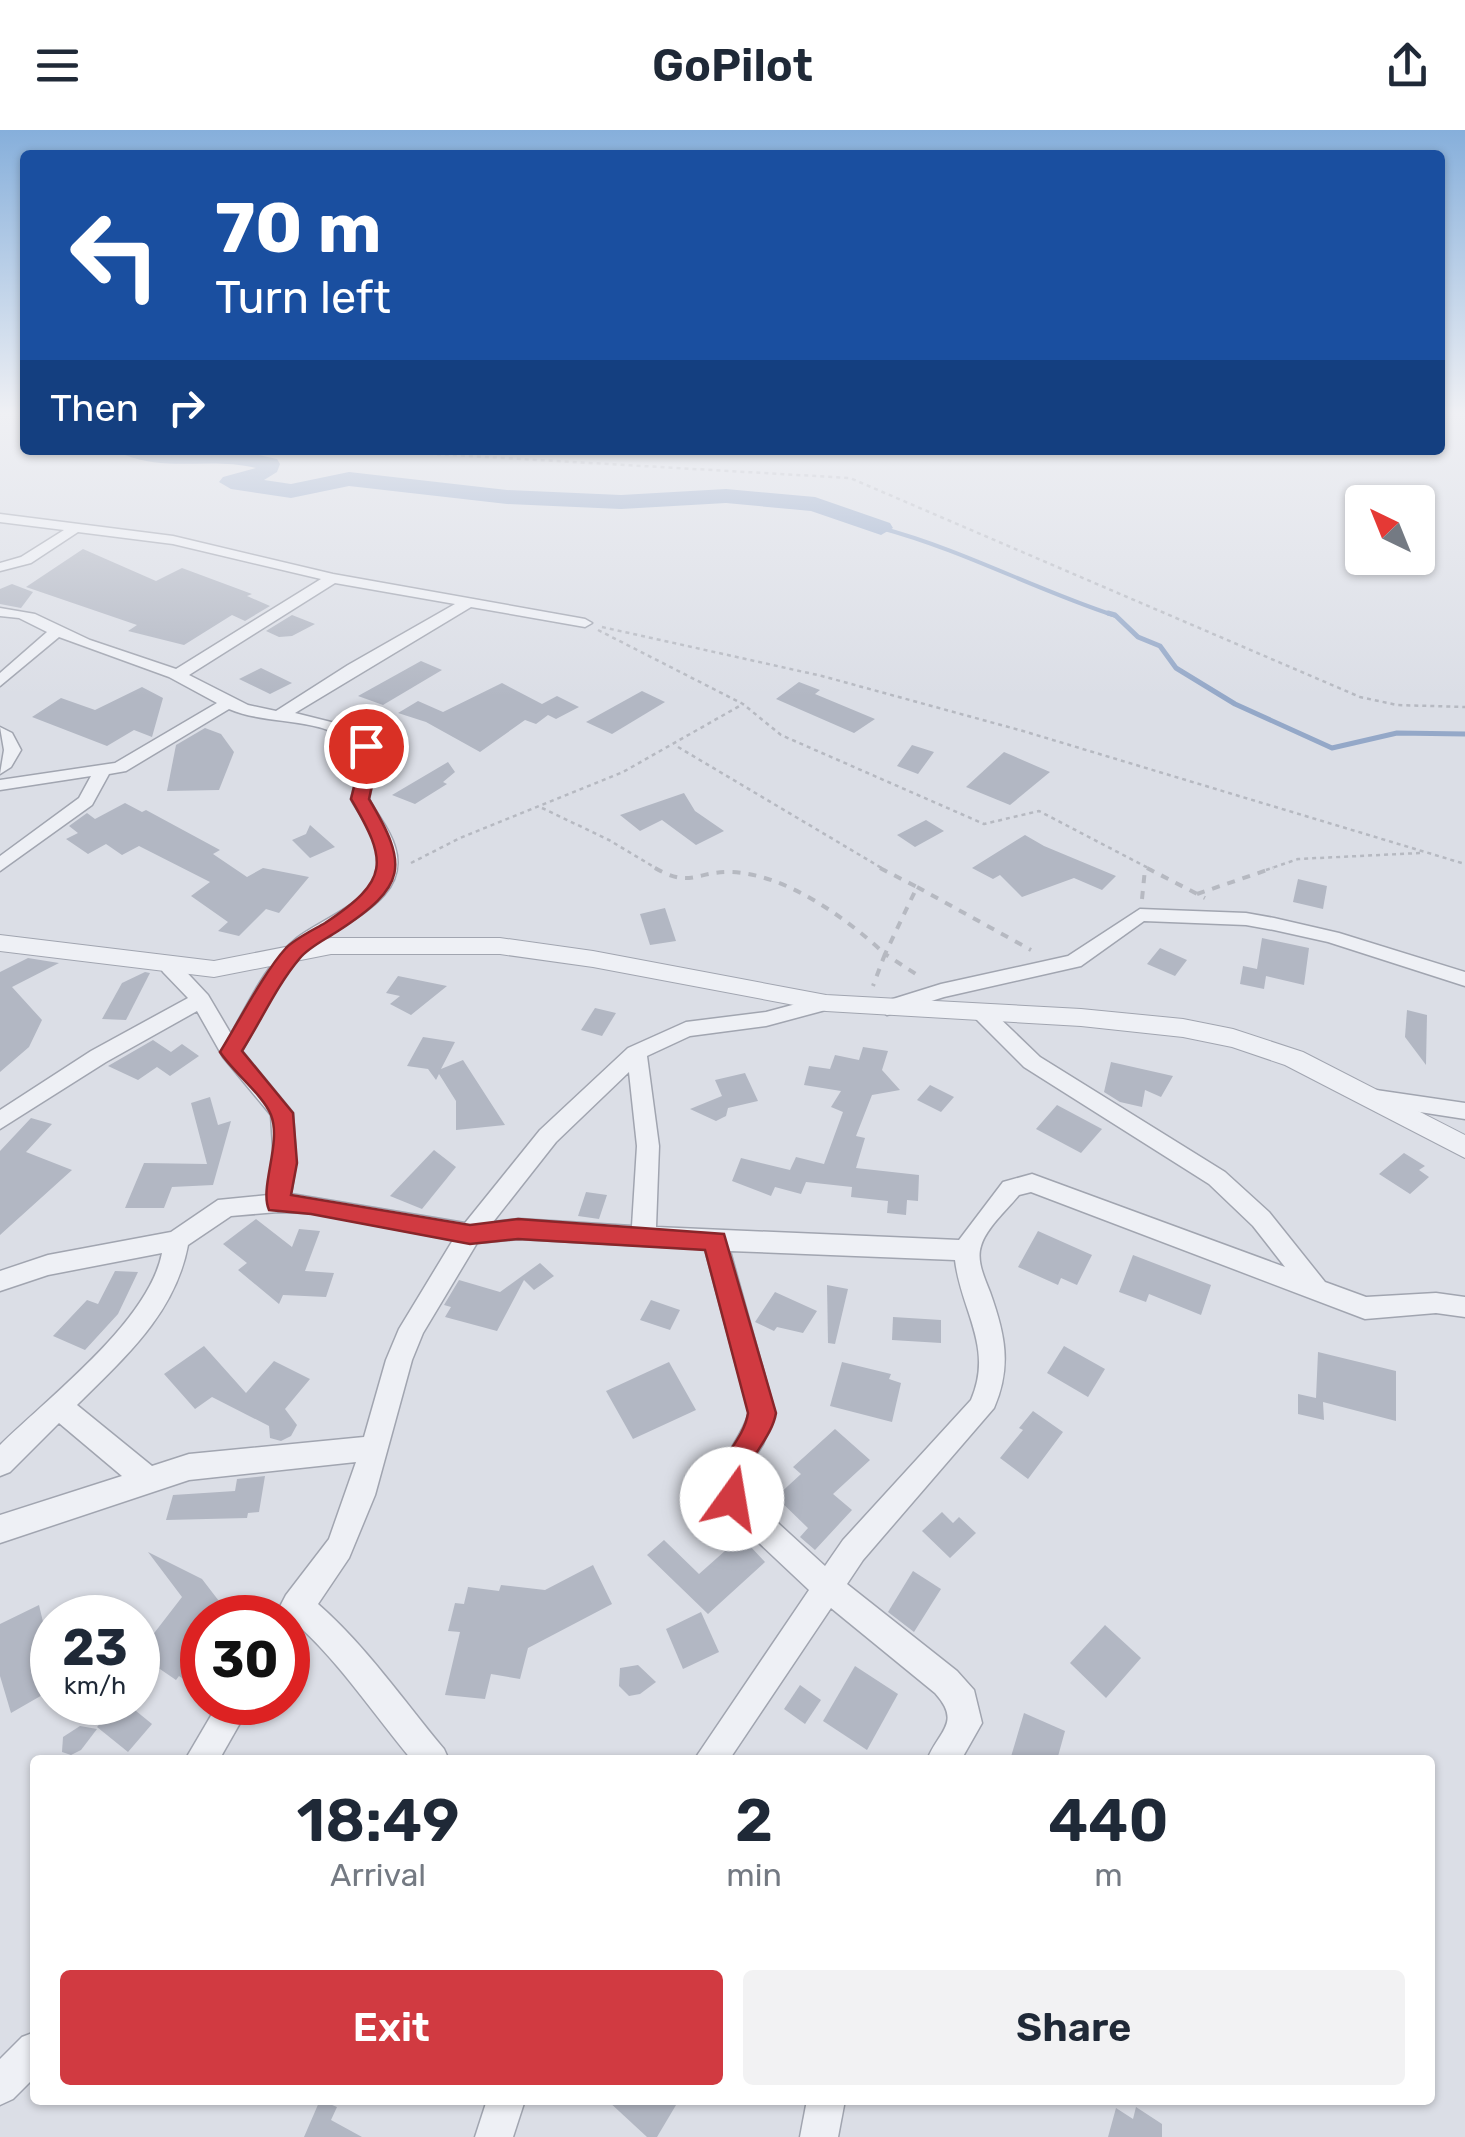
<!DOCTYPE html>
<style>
body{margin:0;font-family:Rubik,sans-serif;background:#f2f2f3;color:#1f2937;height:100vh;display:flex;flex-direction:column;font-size:38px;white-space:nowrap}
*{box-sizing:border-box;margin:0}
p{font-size:32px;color:#747a83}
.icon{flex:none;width:55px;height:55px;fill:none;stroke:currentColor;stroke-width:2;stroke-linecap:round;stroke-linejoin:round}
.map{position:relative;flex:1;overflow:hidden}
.sheet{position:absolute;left:30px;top:1625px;width:1405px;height:350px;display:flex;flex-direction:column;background:#fff;border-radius:10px;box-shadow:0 2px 8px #0004}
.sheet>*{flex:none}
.banner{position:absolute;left:20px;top:20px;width:1425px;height:305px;border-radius:10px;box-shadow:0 2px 8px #0004;background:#1a4fa0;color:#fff;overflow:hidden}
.needle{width:65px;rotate:317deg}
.controls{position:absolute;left:1345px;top:355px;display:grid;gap:20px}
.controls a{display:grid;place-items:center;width:90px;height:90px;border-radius:10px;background:#fff;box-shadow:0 2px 8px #0004;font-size:50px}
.speed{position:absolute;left:30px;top:1465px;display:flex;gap:20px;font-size:50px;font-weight:700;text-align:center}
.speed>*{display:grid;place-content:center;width:130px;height:130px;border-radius:50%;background:#fff;box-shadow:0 2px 8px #0004;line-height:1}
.speed small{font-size:25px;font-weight:400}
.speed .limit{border:15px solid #d22;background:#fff;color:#111}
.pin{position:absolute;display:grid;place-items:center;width:85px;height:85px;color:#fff;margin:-42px;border:5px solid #fff;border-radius:50%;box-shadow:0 2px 10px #0007}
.me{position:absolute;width:110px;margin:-55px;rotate:13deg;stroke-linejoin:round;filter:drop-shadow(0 0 8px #0008)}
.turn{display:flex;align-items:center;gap:35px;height:210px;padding:0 30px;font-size:45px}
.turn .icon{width:130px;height:130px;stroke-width:2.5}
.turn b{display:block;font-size:70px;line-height:85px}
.then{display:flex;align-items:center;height:95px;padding:0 30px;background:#0003;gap:20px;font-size:38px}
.eta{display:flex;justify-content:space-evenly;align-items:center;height:170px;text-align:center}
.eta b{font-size:60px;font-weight:600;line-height:70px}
.button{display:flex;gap:20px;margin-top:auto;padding:20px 30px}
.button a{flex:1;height:115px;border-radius:10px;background:#d13a41;color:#fff;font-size:40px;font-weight:600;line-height:115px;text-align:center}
.button a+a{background:#f2f2f3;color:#1f2937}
header{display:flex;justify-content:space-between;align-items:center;height:130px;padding:0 30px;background:#fff;font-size:45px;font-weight:600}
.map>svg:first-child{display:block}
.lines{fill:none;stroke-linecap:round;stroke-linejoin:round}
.stream-far1{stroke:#94a8c8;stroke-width:4}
.stream{stroke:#94a8c8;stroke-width:5}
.river{fill:#94a8c8;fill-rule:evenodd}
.building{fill:#b2b7c3}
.minor-casing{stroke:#a1a5b0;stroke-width:3}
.tertiary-casing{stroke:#a1a5b0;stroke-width:2}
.path-far1{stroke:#b6b9c1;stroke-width:2.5;stroke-dasharray:4 4;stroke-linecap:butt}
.path{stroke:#b6b9c1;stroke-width:4;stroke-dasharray:8 8;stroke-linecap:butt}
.minor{fill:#eef0f5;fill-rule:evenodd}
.tertiary{fill:#eef0f5;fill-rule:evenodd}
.route{fill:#d13a41;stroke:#88262a;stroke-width:2.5}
</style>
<header><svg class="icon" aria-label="menu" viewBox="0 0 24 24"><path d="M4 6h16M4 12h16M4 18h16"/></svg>GoPilot<svg class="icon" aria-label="share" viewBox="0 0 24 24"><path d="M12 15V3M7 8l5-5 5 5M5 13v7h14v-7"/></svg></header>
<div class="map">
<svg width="1465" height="2007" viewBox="0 0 1465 2007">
<rect width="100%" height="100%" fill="#dbdee6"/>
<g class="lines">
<path class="stream-far1" d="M 881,398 C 963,420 1036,460 1116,486"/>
<path class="stream" d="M 1108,483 L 1115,485 L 1138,507 L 1160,516 L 1176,538 L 1235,574 L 1332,618 L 1397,603 L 1465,604"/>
<path class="river" d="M 122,320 L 236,320 L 277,329 L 280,334 L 277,342 L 264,350 L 291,354 L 349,342 L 507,360 L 621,365 L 726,359 L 815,367 L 890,393 L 893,398 L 881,405 L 811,381 L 726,373 L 621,379 L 507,374 L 349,356 L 291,368 L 231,359 L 219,352 L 223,347 L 256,338 C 211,327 168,342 125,325 Z"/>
</g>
<g class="building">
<path d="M 83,419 L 156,451 L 182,438 L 252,464 L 247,466 L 270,476 L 245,491 L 232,485 L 184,515 L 128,501 L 137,495 L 26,457 Z"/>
<path d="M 12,454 L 33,462 L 21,478 L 0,474 L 0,459 Z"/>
<path d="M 292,485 L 315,494 L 292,506 L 279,507 L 266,501 Z"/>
<path d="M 421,531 L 442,540 L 383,575 L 358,566 Z"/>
<path d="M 261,538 L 292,553 L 270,564 L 239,549 Z"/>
<path d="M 799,552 L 820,560 L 815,564 L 875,589 L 854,603 L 776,569 Z"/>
<path d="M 502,553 L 542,574 L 557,566 L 579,577 L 556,589 L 548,585 L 536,594 L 525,590 L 480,622 L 426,592 L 398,583 L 418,571 L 443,582 Z"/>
<path d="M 142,557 L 163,568 L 152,607 L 134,600 L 107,616 L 32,587 L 61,568 L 95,580 Z"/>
<path d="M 642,561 L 665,572 L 612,604 L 586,592 Z"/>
<path d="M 205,598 L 221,604 L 234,622 L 219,660 L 167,661 L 176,615 Z"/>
<path d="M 912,615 L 934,622 L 918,644 L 897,636 Z"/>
<path d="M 1004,622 L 1050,642 L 1010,675 L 966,657 Z"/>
<path d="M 448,632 L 455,642 L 443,652 L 447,654 L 415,674 L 392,665 Z"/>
<path d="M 684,663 L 695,681 L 724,701 L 696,715 L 662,690 L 640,701 L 620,685 Z"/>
<path d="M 125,673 L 142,682 L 146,680 L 220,720 L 213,724 L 247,747 L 263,738 L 309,747 L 279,783 L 266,779 L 239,806 L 218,801 L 228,792 L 191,766 L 210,752 L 139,716 L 122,725 L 106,714 L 88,724 L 66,709 L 78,703 L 69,696 L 87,683 L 95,689 Z"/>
<path d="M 926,690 L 944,701 L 915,717 L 897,705 Z"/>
<path d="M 310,695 L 335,717 L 310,728 L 292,710 L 306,704 Z"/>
<path d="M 1025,705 L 1044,716 L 1116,746 L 1102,760 L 1074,748 L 1022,767 L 1000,745 L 993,749 L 972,738 Z"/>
<path d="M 1298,749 L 1327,756 L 1323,779 L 1293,772 Z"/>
<path d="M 665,778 L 676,811 L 650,815 L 640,784 Z"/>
<path d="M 1262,808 L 1309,818 L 1304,855 L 1266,846 L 1264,859 L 1240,854 L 1243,836 L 1257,839 Z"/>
<path d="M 1160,818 L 1187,830 L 1175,846 L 1147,834 Z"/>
<path d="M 28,828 L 59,833 L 12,857 L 42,890 L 29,917 L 0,942 L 0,842 Z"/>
<path d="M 145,842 L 150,843 L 126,890 L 102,889 L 122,853 Z"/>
<path d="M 398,846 L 447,856 L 411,885 L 390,874 L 400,866 L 386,863 Z"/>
<path d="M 595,878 L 616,883 L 602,906 L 581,900 Z"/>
<path d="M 1407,880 L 1427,885 L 1426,935 L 1405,907 Z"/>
<path d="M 423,907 L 455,912 L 441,939 L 463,930 L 505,995 L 456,1000 L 456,971 L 439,944 L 436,950 L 428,939 L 407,936 Z"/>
<path d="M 153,910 L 171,922 L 182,914 L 199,926 L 170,946 L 157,937 L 138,950 L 108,936 Z"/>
<path d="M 863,917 L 888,921 L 882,940 L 900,960 L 872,965 L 856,1006 L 865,1008 L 856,1038 L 919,1045 L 918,1071 L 907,1070 L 906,1085 L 887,1083 L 888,1071 L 851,1067 L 852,1057 L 806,1052 L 801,1064 L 775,1057 L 771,1066 L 732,1051 L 741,1028 L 790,1040 L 796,1027 L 824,1034 L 843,982 L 831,977 L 841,961 L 804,955 L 809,936 L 830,939 L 835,925 L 859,930 Z"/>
<path d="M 1111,932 L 1173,946 L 1161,967 L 1145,960 L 1142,977 L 1120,972 L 1104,962 Z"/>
<path d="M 745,943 L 758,971 L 728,978 L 726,986 L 716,991 L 690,979 L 722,966 L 715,950 Z"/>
<path d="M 930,955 L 954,967 L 941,982 L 917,970 Z"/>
<path d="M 210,967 L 218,995 L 231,991 L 213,1055 L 172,1057 L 164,1078 L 125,1078 L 144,1033 L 207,1034 L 191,973 Z"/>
<path d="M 1057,975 L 1102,999 L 1081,1023 L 1036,999 Z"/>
<path d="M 31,988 L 52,994 L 26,1022 L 72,1040 L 0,1105 L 0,1021 Z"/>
<path d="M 434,1020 L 456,1037 L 422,1079 L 390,1066 Z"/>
<path d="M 1404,1023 L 1425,1036 L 1419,1040 L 1429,1047 L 1410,1064 L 1379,1044 Z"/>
<path d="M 586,1062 L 607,1065 L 599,1089 L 578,1086 Z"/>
<path d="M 256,1089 L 292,1117 L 299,1099 L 320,1101 L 305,1141 L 334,1143 L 326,1167 L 283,1165 L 279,1174 L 238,1140 L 247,1133 L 223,1114 Z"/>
<path d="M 1038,1101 L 1092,1125 L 1077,1155 L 1061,1148 L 1058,1155 L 1018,1137 Z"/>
<path d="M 1133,1125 L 1211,1155 L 1201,1185 L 1149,1164 L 1146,1172 L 1119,1162 Z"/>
<path d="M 540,1133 L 554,1146 L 534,1160 L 524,1150 L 497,1201 L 445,1187 L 451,1177 L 444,1175 L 459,1150 L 500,1162 Z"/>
<path d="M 115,1141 L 138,1142 L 118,1184 L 85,1220 L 53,1206 L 87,1170 L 98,1174 Z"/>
<path d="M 827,1155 L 848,1159 L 835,1214 L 828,1213 Z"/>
<path d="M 775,1162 L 817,1181 L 803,1203 L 777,1197 L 774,1201 L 755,1192 Z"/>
<path d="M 651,1170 L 680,1180 L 670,1200 L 640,1190 Z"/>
<path d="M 893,1187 L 941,1190 L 941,1213 L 892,1210 Z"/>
<path d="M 204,1216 L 246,1263 L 274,1231 L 310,1249 L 285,1279 L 297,1295 L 291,1306 L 281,1311 L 270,1308 L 269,1296 L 212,1267 L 195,1279 L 164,1244 Z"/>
<path d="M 1064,1216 L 1105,1239 L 1088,1267 L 1047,1243 Z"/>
<path d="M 1318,1222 L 1396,1241 L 1396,1291 L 1323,1272 L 1324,1290 L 1298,1284 L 1298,1264 L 1316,1268 Z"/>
<path d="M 669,1232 L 696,1280 L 633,1309 L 606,1261 Z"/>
<path d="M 842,1232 L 891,1244 L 889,1249 L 901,1253 L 892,1292 L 830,1276 Z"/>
<path d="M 1033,1281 L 1063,1302 L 1028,1349 L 1000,1328 L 1023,1300 L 1019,1298 Z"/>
<path d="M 835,1299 L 870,1330 L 833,1364 L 852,1380 L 815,1420 L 800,1407 L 808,1398 L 776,1367 L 801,1344 L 793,1337 Z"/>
<path d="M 265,1346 L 259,1382 L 248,1383 L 247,1388 L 166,1390 L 173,1365 L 235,1361 L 237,1349 Z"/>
<path d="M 942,1382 L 953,1393 L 959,1387 L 976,1403 L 950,1428 L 922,1401 Z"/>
<path d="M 720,1384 L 765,1432 L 708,1484 L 647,1425 L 664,1410 L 699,1444 L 726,1420 L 710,1399 L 711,1391 Z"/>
<path d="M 148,1422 L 202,1449 L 222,1475 L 213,1488 L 202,1488 L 202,1535 L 188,1552 L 179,1546 L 176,1550 L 138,1524 L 182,1467 Z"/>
<path d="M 593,1435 L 612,1474 L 528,1518 L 520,1549 L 491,1544 L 485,1569 L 445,1565 L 460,1502 L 448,1501 L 455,1473 L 464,1474 L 468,1457 L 499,1461 L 501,1455 L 545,1460 Z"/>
<path d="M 913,1441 L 941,1459 L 914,1502 L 888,1482 Z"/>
<path d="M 39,1475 L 48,1513 L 38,1518 L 51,1560 L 11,1583 L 0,1546 L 0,1494 Z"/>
<path d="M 701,1482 L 719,1522 L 683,1539 L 666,1499 Z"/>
<path d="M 1105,1495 L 1141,1528 L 1106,1568 L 1070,1533 Z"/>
<path d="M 638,1535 L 656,1552 L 640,1564 L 629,1566 L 619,1556 L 620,1538 Z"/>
<path d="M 855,1536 L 898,1564 L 867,1620 L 823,1591 Z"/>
<path d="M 800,1555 L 821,1570 L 805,1594 L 784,1579 Z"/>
<path d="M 119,1572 L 125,1572 L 152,1594 L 128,1622 L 97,1597 Z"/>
<path d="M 1024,1583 L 1065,1601 L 1057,1630 L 1010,1630 Z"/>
<path d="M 80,1596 L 97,1599 L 81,1620 L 71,1625 L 62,1622 L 63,1607 Z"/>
<path d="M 320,1970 L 337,1977 L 331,1990 L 362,2007 L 304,2007 Z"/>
<path d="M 607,1970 L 679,1970 L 657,2007 L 647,2007 Z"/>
<path d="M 1136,1977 L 1162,1994 L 1162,2007 L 1108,2007 L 1116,1978 L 1133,1989 Z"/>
</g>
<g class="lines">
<defs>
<g id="minor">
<path d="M 0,384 L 173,406 L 333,444 L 585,489 L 592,493 L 585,497 L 471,477 L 295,583 L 351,597 L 377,620 L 379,624 L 369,669 C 377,685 390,699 395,717 C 413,775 329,795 300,828 C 275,854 260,890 242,921 L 293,983 L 296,1033 L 291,1064 L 465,1093 L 540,1000 L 628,918 L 686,892 L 766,882 L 826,866 L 836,873 L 833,878 L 766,896 L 690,906 L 647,926 L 659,1016 L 656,1097 L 959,1110 L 1003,1052 L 1032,1044 L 1285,1137 L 1253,1096 L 1209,1054 L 1024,937 L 975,888 L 972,883 L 982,876 L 989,878 L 1040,927 L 1225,1042 L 1269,1082 L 1325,1152 L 1366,1167 L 1436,1163 L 1465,1167 L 1465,1187 L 1436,1183 L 1365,1189 L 1031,1062 L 1019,1065 C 1007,1080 986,1098 981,1116 C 976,1131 985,1149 990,1162 C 1005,1204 1012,1236 994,1278 L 863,1430 L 847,1454 L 957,1541 L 974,1560 L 982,1593 L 961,1630 L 927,1630 C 939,1600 962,1593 935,1563 L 831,1478 L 729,1630 L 694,1630 L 809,1460 L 722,1378 C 704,1339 739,1318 749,1283 L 705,1119 L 519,1109 L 477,1113 L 423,1203 L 412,1230 L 375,1365 L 349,1428 L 318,1474 C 366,1516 403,1570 444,1619 L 449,1630 L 412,1630 C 375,1586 343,1537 301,1498 L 288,1506 L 288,1488 L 274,1488 L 286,1465 L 329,1409 L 356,1332 L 189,1350 L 0,1413 L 0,1385 L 122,1346 L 59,1293 L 10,1342 L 0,1346 L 0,1315 C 50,1266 149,1191 162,1123 L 48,1145 L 0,1161 L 0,1141 L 48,1125 L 171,1102 L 218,1070 L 268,1065 L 274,1033 L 271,985 L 223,927 L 197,881 L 106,932 L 0,999 L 0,980 L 91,921 L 188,868 L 163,842 L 160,837 L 163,832 L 177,832 L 208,865 L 231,904 C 249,872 267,832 297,808 C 327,785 392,766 377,717 C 373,699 359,685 351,669 L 363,624 C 329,583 274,598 229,579 L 126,641 L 109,644 L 92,675 L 0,741 L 0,726 L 79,668 L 91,646 L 0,660 L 0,650 L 115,633 L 217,573 L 169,547 L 59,507 L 0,556 L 0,543 L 47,502 L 19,488 L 0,486 L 0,478 L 35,484 L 90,510 L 176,539 L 321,449 L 173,414 L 78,402 L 31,433 L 0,441 L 0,433 L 21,427 L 64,400 L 0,392 ZM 335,453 L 455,474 L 348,535 L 276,581 L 248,575 L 189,545 ZM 629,942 L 637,1016 L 632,1096 L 519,1089 L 493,1092 L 556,1012 ZM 278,1082 L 311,1083 L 453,1110 L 399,1199 L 386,1230 L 364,1307 L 189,1324 L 152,1336 L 77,1275 C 125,1227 175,1184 188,1115 L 231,1086 ZM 730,1121 L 955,1130 C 961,1181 994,1217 971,1270 L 843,1410 L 825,1436 L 744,1362 L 746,1341 L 763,1314 L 775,1283 Z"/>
<path d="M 0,597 L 12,603 L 21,620 L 11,637 L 0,644 L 4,620 Z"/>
<path d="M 1140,779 L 1246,783 L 1274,788 L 1339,803 L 1465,842 L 1465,856 L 1328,812 L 1274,800 L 1246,795 L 1144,791 L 1081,836 L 944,867 L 887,885 L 877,878 L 880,873 L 941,854 L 1068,826 Z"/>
<path d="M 1376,960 L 1465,973 L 1465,989 L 1368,974 L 1365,968 L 1368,962 Z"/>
<path d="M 219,1572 L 252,1572 L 219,1630 L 185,1630 Z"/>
<path d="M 35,1902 L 35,1947 L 13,1969 L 0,1975 L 0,1929 L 22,1907 Z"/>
<path d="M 487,1970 L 525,1970 L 513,2007 L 475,2007 Z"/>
<path d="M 807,1970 L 845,1970 L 838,2007 L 800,2007 Z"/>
</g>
<path id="tertiary" d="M 0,805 L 214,831 L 331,808 L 500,808 L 593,821 L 826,865 L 1081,879 L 1183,889 L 1233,899 L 1303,922 L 1465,1005 L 1465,1028 L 1285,935 L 1232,917 L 1183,907 L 1081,896 L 826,881 L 593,837 L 500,824 L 331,824 L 214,847 L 0,821 Z"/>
</defs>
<use href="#minor" class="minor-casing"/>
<use href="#tertiary" class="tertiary-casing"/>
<g class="path-far1">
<path d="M 365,320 L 850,348 L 1360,567 L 1397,575 L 1465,577"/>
<path d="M 602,497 L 822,546 L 1023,601 L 1465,734"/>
<path d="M 598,500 L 743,574 L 781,605 L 984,694 L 1039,681 L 1152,740"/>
<path d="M 678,617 L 885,740"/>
<path d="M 542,678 L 609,710 L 659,740"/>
<path d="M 411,733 L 460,708 L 623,642 L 743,574"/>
<path d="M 1266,740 L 1298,729 L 1420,723"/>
</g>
<g class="path">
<path d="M 655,738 C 690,758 695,742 729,742 C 785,743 846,788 885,824 L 873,856"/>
<path d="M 880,738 L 917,757 L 885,824 L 922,848"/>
<path d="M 1147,738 L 1205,768"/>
<path d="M 917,757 L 1031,820"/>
<path d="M 1197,764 L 1273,738"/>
<path d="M 1142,769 L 1145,739"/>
</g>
<use href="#minor" class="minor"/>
<use href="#tertiary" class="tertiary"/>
</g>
<linearGradient id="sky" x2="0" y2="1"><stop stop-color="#86afdb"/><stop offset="0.5" stop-color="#eff0f4"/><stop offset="1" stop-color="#eff0f4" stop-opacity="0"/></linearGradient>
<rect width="1465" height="566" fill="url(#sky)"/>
<path class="route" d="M 366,611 L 372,613 L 379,624 L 369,669 C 409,736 407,756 338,801 C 326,809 309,817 300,828 C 277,855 261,891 242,921 L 293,983 L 297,1033 L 291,1065 L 470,1095 L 518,1089 L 724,1104 L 776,1283 C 771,1314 733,1339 746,1369 L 742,1378 L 732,1382 L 721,1378 L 712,1357 C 718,1329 744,1310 748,1283 L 705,1120 L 518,1109 L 470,1114 L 311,1084 L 269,1080 C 259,1058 282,1013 271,985 C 263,965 233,942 220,922 C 238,893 264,842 286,818 C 296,808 313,800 325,793 C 390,750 388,732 351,669 L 362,624 L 358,616 Z"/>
</svg>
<div class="controls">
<a><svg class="needle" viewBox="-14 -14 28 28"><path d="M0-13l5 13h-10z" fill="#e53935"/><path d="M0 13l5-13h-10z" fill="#747a83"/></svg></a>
</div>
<div class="speed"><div>23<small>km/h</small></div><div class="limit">30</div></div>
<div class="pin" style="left:366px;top:616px;background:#d93025"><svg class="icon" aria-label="arrive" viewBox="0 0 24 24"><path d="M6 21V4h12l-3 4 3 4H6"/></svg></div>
<svg class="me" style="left:732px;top:1369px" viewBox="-20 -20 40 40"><circle r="19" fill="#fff"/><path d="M0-13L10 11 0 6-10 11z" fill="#d13a41"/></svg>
<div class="banner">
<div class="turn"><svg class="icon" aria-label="left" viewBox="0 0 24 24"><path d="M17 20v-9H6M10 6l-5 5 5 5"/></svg><div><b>70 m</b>Turn left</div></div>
<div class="then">Then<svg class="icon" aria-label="right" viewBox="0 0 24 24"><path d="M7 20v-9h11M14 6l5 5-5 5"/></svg></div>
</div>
<section class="sheet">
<div class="eta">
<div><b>18:49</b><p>Arrival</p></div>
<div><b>2</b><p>min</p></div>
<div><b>440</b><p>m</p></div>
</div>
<div class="button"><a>Exit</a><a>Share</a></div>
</section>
</div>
